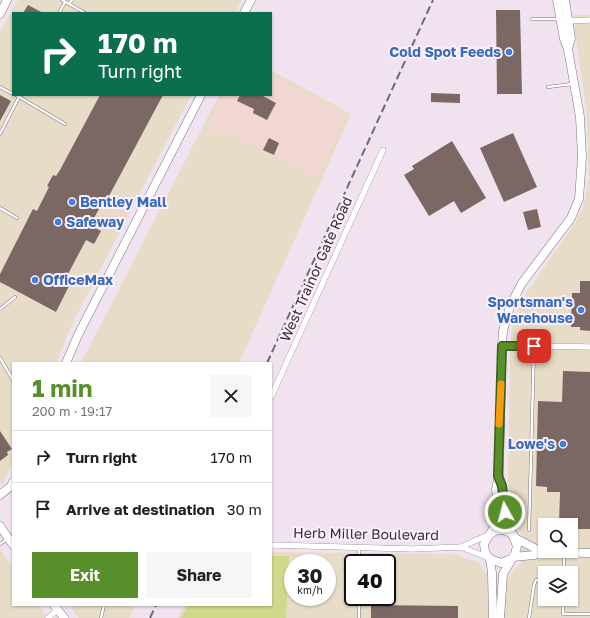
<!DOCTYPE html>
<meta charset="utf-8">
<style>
body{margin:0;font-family:"Golos Text",sans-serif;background:#f6f6f6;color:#202124;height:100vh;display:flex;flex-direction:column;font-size:15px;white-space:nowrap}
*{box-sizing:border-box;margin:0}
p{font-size:13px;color:#757577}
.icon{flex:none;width:22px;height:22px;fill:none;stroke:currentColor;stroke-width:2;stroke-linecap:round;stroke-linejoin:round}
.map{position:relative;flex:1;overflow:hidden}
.panel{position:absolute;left:12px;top:362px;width:260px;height:244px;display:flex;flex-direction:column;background:#fff;border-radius:0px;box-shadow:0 1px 3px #0004}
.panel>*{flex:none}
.top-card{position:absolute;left:12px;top:12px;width:260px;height:84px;border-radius:0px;box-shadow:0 1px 3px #0004;background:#0b6e4f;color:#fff;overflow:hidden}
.buttons{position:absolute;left:538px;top:518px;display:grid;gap:8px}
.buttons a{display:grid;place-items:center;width:40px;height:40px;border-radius:0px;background:#fff;box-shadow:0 1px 3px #0004;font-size:20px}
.speed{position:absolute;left:284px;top:554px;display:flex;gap:8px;font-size:20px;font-weight:700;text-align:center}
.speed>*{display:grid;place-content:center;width:52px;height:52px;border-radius:50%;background:#fff;box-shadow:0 1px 3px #0004;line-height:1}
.speed small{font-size:10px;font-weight:400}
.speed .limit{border:2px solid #111;border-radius:6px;background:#fff;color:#111}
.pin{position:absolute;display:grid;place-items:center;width:34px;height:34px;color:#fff;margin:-17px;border-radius:8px;box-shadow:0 2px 6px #0006}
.me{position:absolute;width:44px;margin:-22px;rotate:353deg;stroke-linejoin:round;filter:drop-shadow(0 0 3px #0008)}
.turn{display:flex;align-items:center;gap:14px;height:84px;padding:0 20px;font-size:18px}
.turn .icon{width:52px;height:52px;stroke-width:2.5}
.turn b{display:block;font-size:28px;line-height:34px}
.round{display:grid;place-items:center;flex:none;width:42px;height:42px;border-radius:0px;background:#f6f6f6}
.summary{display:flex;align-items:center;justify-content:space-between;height:68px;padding:0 20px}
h1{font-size:24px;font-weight:700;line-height:30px;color:#598f2a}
.action{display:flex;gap:8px;margin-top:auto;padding:8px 20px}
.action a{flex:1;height:46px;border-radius:0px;background:#598f2a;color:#fff;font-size:16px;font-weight:700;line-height:46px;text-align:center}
.action a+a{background:#f6f6f6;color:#202124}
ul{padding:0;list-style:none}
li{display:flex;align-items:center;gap:12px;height:52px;padding:0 20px;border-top:1px solid #e0e0e0}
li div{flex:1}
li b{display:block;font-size:15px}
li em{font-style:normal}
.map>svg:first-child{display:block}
.commercial{fill:#e7dcc7;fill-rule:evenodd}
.industrial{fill:#f1d6d2}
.green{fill:#d0d98b}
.building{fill:#7b6865}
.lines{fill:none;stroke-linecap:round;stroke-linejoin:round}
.lane-casing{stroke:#817380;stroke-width:3.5}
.street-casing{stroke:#817380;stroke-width:6}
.secondary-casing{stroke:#817380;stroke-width:9}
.primary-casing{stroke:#817380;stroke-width:9}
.lane{stroke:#fff;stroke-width:2.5}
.street{stroke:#fff;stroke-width:5.5}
.secondary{stroke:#fff;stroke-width:8}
.primary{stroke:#fff;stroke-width:8}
.rail{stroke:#726971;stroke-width:2;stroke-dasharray:8 4;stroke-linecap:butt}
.route-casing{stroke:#3a5d1b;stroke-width:10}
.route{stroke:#598f2a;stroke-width:7}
.slow{stroke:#f59e0b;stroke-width:7}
.shop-dot{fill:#3f7fe0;stroke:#feeffd;stroke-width:1.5}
.labels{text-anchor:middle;stroke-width:4;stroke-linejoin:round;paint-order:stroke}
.shop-label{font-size:14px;font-weight:bold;fill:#366cbe;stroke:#feeffd;text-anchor:end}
.street-label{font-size:14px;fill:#352f35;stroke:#feeffd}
</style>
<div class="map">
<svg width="590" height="618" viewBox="0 0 590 618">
<rect width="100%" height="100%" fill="#f1e2ef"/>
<g class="commercial">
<path d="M 18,0 L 242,0 L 235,13 L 13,13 L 13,95 L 191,95 L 74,320 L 56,363 L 13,363 L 13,461 L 3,484 L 0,484 L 0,32 Z"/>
<path d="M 573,15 L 590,15 L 590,618 L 178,618 L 184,605 L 271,605 L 271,552 L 452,554 L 478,562 L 485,572 L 492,577 L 509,577 L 514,570 L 521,564 L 523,537 L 517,527 L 510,504 L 508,481 L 510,342 L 513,320 L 522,299 L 573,226 L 583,208 L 589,179 L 587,115 ZM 545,525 L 571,525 L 571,551 L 545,551 ZM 293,563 L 327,563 L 327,597 L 293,597 ZM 353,563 L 387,563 L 387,597 L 353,597 ZM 545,573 L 571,573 L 571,599 L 545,599 Z"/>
<path d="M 271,70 L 351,114 L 239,363 L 81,363 L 219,95 L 271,95 Z"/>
<path d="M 0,549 L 13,568 L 13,605 L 39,605 L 48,618 L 0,618 Z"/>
<path d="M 69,605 L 135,605 L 129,618 L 79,618 Z"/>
</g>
<path class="industrial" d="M 271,75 L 347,115 L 318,178 L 236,137 L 206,128 L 222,95 L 271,95 Z"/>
<path class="green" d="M 271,556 L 289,556 L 286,618 L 181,618 L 188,605 L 271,605 Z"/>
<g class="building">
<path d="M 28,5 L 43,13 L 23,13 Z"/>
<path d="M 496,10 L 520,10 L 522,94 L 497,94 Z"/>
<path d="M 431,93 L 460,94 L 460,103 L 431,102 Z"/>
<path d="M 0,95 L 11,101 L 0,121 Z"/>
<path d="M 100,95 L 163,95 L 109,196 L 107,195 L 90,225 L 101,231 L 94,244 L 86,240 L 67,276 L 64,278 L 69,286 L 56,312 L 0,282 L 0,274 L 33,209 L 37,211 L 49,187 L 47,186 L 53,175 L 56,176 L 60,170 Z"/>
<path d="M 240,95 L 261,95 L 276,103 L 267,120 L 253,113 L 254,109 L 237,101 Z"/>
<path d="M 513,133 L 537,187 L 504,202 L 480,148 Z"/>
<path d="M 269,138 L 279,143 L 274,155 L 263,150 Z"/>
<path d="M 452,141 L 486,198 L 461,213 L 454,201 L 429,216 L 404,175 L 414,169 L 412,166 Z"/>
<path d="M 537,209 L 541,227 L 528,230 L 523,212 Z"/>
<path d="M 580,281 L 590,281 L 590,331 L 580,330 L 580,327 L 571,327 L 572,293 L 580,293 Z"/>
<path d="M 563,371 L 590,372 L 590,529 L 571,529 L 571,525 L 559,525 L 560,492 L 547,492 L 547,487 L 536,486 L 538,401 L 562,402 Z"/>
<path d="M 0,431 L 12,449 L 7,452 L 8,455 L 0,461 Z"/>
<path d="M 371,605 L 458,606 L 458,618 L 371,618 Z"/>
</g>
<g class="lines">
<defs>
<g id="lane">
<path d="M 62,0 L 85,13"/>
<path d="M 69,4 L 72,0"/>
<path d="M 59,13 L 65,2"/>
<path d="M 532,19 L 558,19"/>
<path d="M 0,87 L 13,94"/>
<path d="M 548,87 L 572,84"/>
<path d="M 16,95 L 65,124"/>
<path d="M 0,134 L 20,95"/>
<path d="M 0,208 L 17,218"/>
<path d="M 0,309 L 15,297"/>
<path d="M 0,358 L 13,380"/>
<path d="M 529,530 L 534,346"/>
<path d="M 0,544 L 6,540"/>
<path d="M 359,548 L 359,563"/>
<path d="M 564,573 L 564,555"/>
<path d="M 563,599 L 563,614 L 590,614"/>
<path d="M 101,618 L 104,605"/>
<path d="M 359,618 L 359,597"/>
<path d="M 529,618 L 534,585 L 536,580 L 545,579"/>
</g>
<g id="street">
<path d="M 569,21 L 590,20"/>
<path d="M 502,345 L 590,347"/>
<path d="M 271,397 L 383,150"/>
<path d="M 271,545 L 413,549 L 461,547 L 489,558"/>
<path d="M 461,547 L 488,535"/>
<path d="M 48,618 L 57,610"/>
</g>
<g id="secondary">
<path d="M 565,0 L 571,38 L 568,49"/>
<path d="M 244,13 L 251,0"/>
<path d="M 66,363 L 78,335 L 201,95"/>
<path d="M 499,476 L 502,486 L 507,521 L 517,546 L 515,554 L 503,574 L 500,618"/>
<path d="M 0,495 L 11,486 L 13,482"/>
<path d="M 0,526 L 13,545"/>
<path d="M 490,534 C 498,528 507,529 514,536"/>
<path d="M 515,538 L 542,552"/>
<path d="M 513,557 L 534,555 L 542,552 L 590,553"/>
<path d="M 490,559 L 501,563 L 511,559"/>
<path d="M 54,605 L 64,618"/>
<path d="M 493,618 L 492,573 L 490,559 L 485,552 L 484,544 L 494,527 L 498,513 L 496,489 L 499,476 L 502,345 L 503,331 L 510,306 L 522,283 L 571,218 L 579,199 L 582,157 L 580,117 L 568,49 L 564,39 L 557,0"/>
</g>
<path id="primary" d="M 0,14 L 7,0"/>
</defs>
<use href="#lane" class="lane-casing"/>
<use href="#street" class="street-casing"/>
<use href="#secondary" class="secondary-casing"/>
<use href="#primary" class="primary-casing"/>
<use href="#lane" class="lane"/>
<use href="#street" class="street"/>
<use href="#secondary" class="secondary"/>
<use href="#primary" class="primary"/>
<g class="rail">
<path d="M 267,363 L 433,0"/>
<path d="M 150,618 L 156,605"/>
</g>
</g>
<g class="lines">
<defs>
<path id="route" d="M 505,512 L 502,486 L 498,476 L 502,346 L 534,346"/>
</defs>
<use href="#route" class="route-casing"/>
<use href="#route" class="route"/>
<path class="slow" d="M 499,424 L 501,384"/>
</g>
<g class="shop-dot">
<circle cx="509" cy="52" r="4"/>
<circle cx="72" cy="202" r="4"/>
<circle cx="58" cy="222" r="4"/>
<circle cx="35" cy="280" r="4"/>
<circle cx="581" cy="310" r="4"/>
<circle cx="563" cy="444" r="4"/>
</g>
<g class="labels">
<g class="shop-label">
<text x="501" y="57">Cold Spot Feeds</text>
<text x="80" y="207" text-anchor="start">Bentley Mall</text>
<text x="66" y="227" text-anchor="start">Safeway</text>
<text x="43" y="285" text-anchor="start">OfficeMax</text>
<text x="573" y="307">Sportsman's<tspan x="573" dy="16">Warehouse</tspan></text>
<text x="555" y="449">Lowe's</text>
</g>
<g class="street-label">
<text transform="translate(316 269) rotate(-66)" y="5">West Trainor Gate Road</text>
<text transform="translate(366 534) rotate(1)" y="5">Herb Miller Boulevard</text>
</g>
</g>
</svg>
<div class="buttons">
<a><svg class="icon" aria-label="search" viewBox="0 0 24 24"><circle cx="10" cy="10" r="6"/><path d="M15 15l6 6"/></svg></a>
<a><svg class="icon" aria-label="layers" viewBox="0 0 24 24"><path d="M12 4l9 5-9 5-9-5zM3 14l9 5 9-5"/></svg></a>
</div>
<div class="speed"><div>30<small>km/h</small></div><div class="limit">40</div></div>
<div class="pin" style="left:534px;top:346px;background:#d93025"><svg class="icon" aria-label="arrive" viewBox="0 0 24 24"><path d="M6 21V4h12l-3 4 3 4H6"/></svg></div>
<svg class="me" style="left:505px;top:512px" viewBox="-20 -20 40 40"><circle r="17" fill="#598f2a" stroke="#fff" stroke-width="3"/><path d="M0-11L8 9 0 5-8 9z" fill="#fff"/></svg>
<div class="top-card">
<div class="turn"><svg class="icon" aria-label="right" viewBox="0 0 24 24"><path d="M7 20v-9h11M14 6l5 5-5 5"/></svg><div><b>170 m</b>Turn right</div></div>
</div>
<section class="panel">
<div class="summary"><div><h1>1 min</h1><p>200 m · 19:17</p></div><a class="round"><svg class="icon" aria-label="close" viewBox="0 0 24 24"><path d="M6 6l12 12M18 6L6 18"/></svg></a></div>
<ul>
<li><svg class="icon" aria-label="right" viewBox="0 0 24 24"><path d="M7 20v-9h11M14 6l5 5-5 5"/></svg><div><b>Turn right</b></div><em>170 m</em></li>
<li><svg class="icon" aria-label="arrive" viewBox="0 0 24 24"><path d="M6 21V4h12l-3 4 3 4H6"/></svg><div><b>Arrive at destination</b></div><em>30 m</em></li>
</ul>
<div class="action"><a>Exit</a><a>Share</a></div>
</section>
</div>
